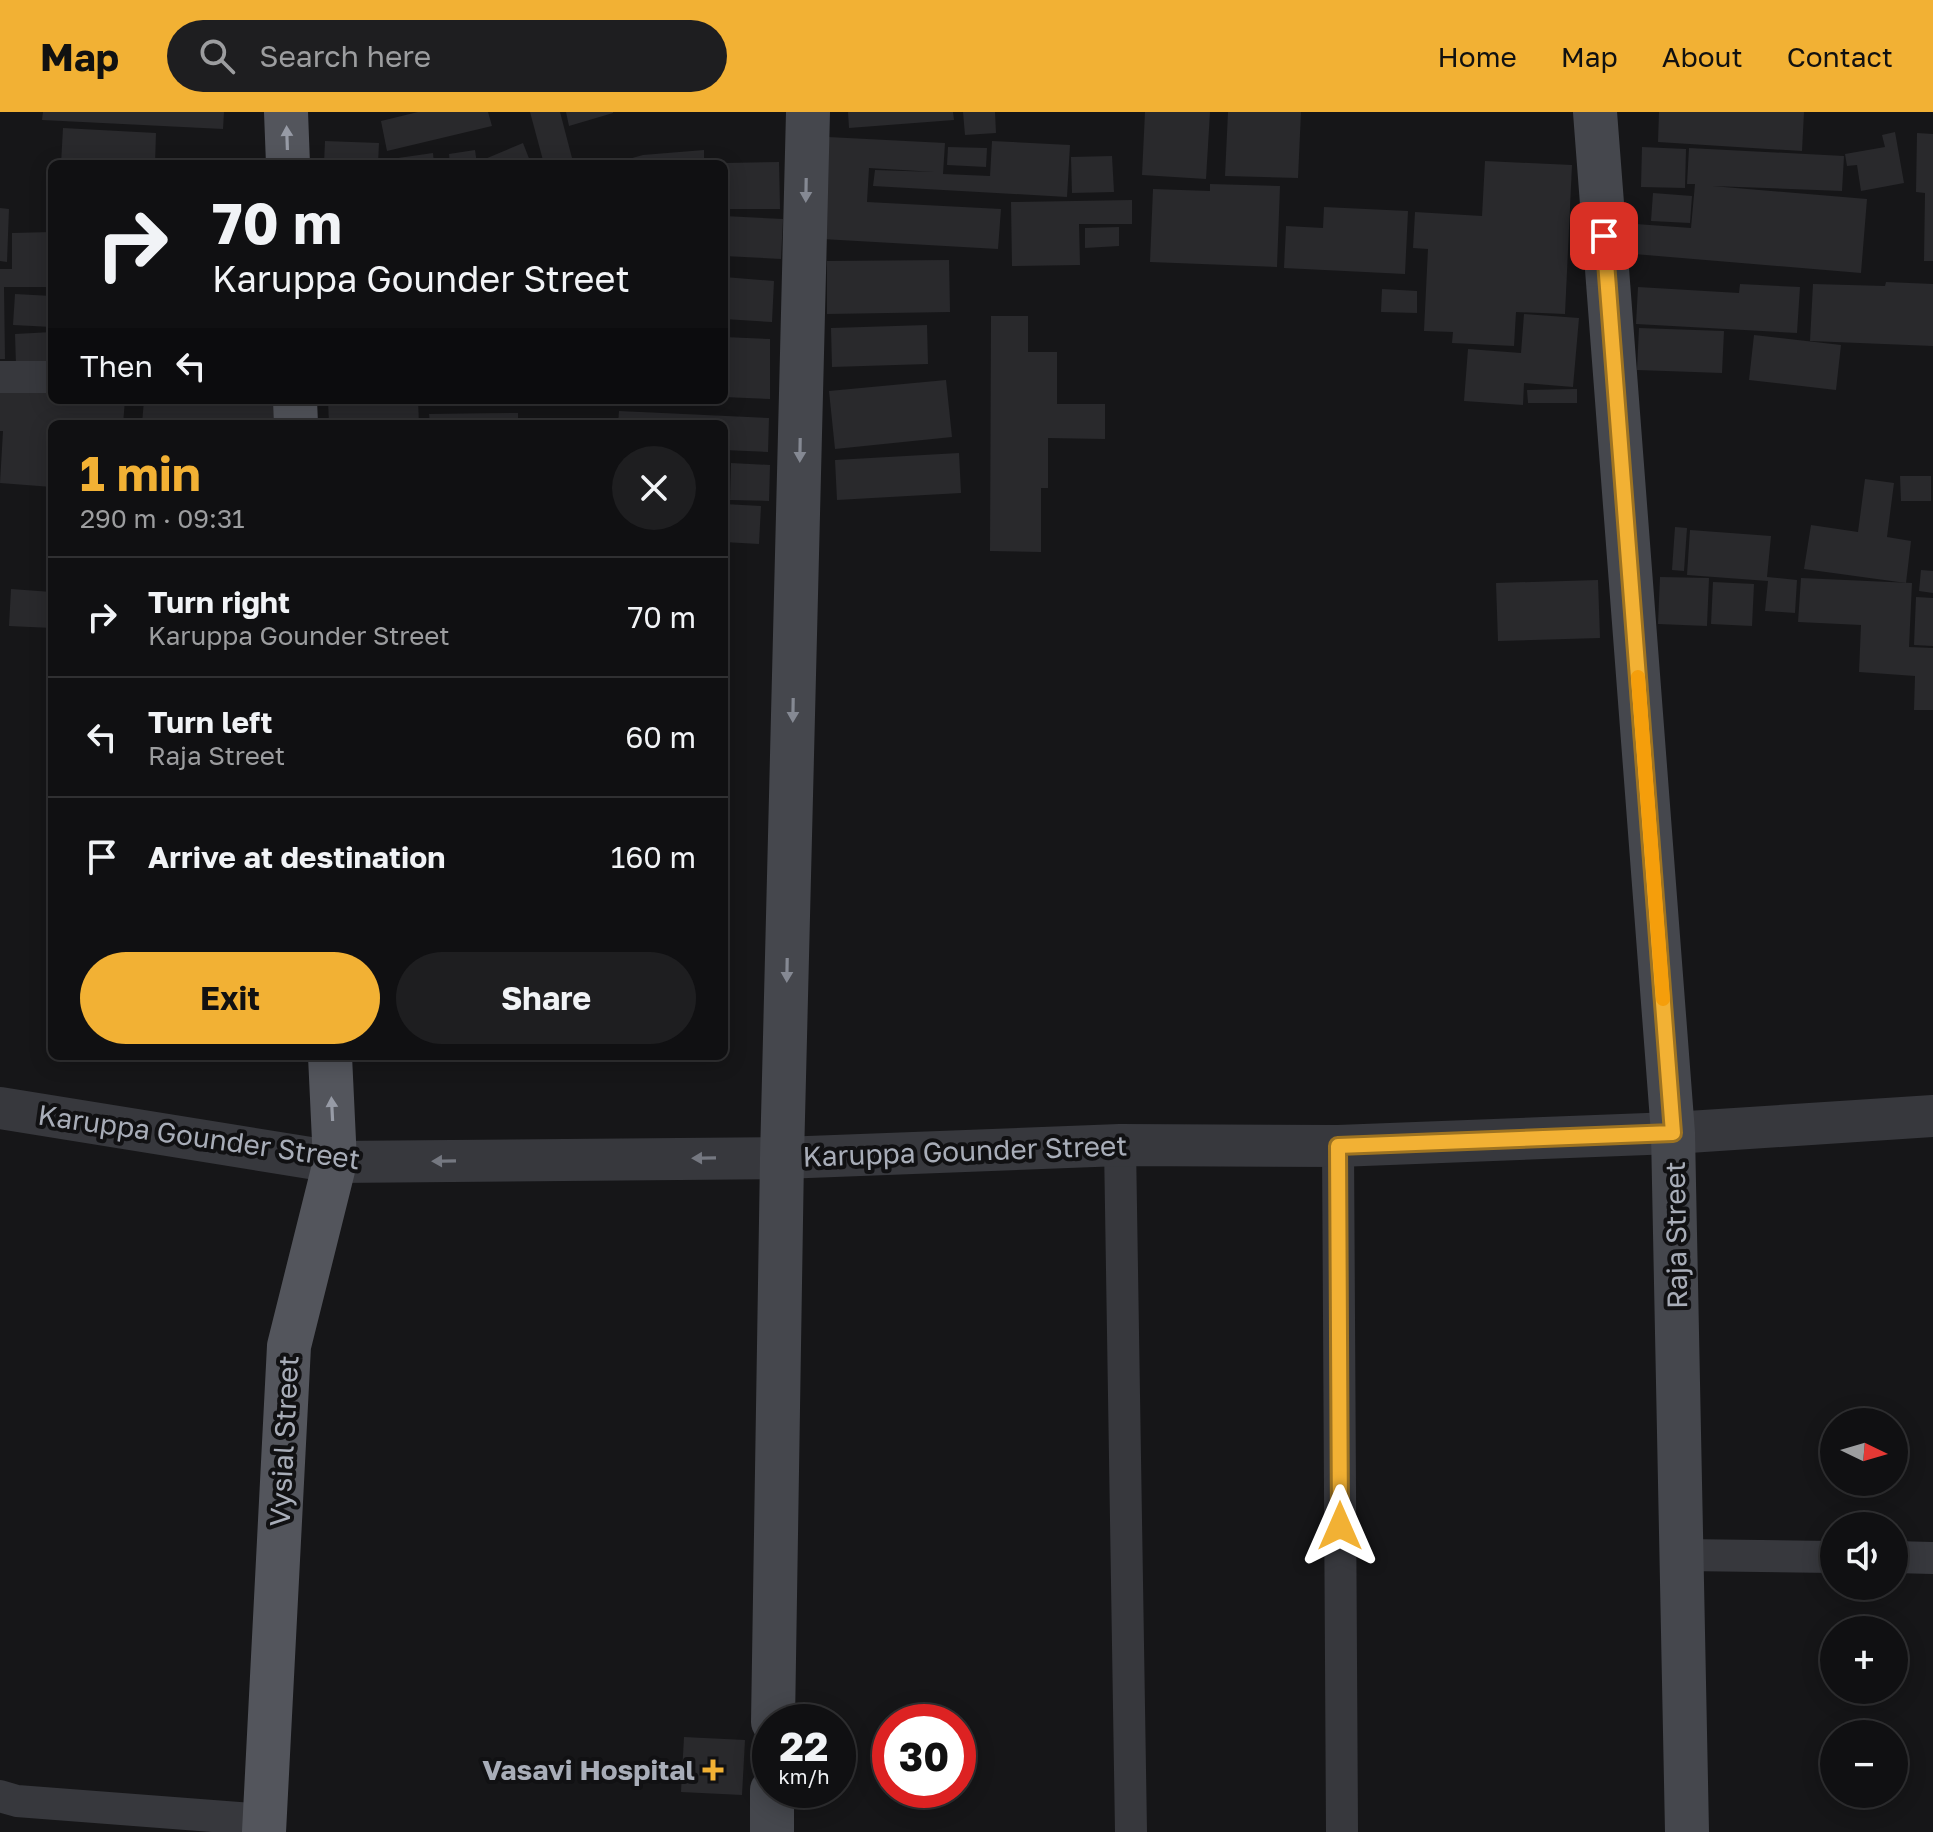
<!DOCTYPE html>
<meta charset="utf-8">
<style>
body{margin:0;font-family:"Golos Text",sans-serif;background:#1e1e20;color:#f1f3f6;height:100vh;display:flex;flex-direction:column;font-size:30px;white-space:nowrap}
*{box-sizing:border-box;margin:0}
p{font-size:26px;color:#9c9d9f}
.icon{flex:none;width:44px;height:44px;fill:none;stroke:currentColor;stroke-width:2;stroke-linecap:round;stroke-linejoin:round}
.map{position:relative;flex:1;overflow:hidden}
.side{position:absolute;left:48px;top:308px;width:680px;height:640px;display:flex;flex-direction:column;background:#101012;border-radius:12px;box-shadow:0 4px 20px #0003,0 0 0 2px #303032}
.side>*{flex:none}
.banner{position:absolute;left:48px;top:48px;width:680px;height:244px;border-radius:12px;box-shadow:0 4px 20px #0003,0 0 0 2px #303032;background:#101012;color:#f1f3f6;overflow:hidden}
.needle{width:52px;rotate:95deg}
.controls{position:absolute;left:1820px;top:1296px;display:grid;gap:16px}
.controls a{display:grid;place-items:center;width:88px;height:88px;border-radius:50%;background:#101012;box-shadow:0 4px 20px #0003,0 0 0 2px #303032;font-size:40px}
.speed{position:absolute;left:752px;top:1592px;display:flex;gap:16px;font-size:40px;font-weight:700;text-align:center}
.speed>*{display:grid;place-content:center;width:104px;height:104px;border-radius:50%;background:#101012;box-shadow:0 4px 20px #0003,0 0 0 2px #303032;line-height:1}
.speed small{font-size:20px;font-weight:400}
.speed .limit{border:12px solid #d22;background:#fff;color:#111}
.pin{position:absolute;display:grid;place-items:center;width:68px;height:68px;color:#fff;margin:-34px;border-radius:16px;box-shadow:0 4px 12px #0006}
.me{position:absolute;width:88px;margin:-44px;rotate:0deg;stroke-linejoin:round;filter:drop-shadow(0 0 6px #0008)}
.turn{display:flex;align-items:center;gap:28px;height:168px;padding:0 32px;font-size:36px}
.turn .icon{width:104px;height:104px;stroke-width:2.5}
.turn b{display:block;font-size:56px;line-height:68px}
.then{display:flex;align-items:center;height:76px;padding:0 32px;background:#0003;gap:16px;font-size:30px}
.round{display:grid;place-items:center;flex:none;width:84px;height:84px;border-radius:42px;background:#1e1e20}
.overview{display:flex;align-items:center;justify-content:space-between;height:136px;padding:0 32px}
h1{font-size:48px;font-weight:700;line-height:60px;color:#f2b134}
.action{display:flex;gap:16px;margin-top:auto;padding:16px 32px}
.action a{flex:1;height:92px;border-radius:48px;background:#f2b134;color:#111;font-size:32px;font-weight:700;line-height:92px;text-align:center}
.action a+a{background:#1e1e20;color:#f1f3f6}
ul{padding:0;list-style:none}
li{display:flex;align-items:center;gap:24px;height:120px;padding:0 32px;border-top:2px solid #303032}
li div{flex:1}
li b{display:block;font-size:30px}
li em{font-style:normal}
header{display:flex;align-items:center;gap:48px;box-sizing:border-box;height:112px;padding:0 40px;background:#f2b134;color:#111}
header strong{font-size:38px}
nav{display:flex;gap:44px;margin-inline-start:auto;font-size:28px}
.search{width:560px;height:72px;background:#1e1e20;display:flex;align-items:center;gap:20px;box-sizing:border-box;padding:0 28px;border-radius:44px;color:#9c9d9f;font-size:30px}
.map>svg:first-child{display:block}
.building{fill:#29292c}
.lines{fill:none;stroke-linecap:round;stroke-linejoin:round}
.minor{stroke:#37383d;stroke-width:32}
.tertiary{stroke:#37383d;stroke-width:42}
.secondary{stroke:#45474d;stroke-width:44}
.primary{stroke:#53555c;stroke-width:44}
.oneway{fill:#979ba6}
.oneway2{fill:#858993}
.oneway3{fill:#757881}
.route-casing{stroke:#9d7322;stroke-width:20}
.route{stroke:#f2b134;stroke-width:14}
.slow{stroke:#f59e0b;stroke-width:14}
.poi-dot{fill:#f2b134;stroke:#111113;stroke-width:3}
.labels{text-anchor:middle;stroke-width:8;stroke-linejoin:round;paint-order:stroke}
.street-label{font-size:28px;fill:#a8adb8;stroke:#111113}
.poi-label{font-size:28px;font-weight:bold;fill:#a8adb8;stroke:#111113;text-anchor:end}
</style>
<header>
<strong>Map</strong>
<div class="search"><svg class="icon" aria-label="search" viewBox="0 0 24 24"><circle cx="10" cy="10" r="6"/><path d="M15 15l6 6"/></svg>Search here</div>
<nav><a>Home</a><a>Map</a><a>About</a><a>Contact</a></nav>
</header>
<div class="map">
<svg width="1933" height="1720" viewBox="0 0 1933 1720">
<rect width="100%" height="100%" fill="#161618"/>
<g class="building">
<path d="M 43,0 L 224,0 L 223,17 L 42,8 Z"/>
<path d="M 418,0 L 488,0 L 492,14 L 387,39 L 381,9 Z"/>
<path d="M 530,0 L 560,0 L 572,46 L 544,52 Z"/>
<path d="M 566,0 L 613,0 L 613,1 L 569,14 Z"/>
<path d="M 848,0 L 953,0 L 954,8 L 849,16 Z"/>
<path d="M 963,0 L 995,0 L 996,21 L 965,23 Z"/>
<path d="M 1145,0 L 1210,0 L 1206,67 L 1142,63 Z"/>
<path d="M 1228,0 L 1301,0 L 1298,66 L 1225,64 Z"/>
<path d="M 1659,0 L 1804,0 L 1802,39 L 1658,30 Z"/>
<path d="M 63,16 L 156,21 L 155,52 L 61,52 Z"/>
<path d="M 1895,20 L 1904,71 L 1861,79 L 1857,53 L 1847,54 L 1845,42 L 1885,35 L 1882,23 Z"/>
<path d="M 1917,21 L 1933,22 L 1933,149 L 1924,149 L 1925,81 L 1916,80 Z"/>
<path d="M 828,25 L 945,31 L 943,62 L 990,64 L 992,29 L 1070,33 L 1067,85 L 873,74 L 875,58 L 935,60 L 869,56 L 867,90 L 1001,97 L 998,137 L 822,127 Z"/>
<path d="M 325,29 L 379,31 L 378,52 L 324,52 Z"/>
<path d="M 523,31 L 530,49 L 487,52 L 485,47 Z"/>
<path d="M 948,35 L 987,36 L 986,55 L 947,53 Z"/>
<path d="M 1642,35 L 1686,37 L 1685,76 L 1641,75 Z"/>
<path d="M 1689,36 L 1844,44 L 1842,79 L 1712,74 L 1867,87 L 1861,161 L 1634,142 L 1636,112 L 1691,116 L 1695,72 L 1687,72 Z"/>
<path d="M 475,38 L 477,52 L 450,52 L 449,42 Z"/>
<path d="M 704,38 L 704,52 L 611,52 L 643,43 Z"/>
<path d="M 433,41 L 434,52 L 391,52 L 391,47 Z"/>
<path d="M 1112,44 L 1114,80 L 1072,81 L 1071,45 Z"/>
<path d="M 1485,49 L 1572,53 L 1565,202 L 1516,200 L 1514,234 L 1452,231 L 1453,220 L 1424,219 L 1428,137 L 1413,136 L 1415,100 L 1482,104 Z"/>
<path d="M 779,50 L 780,97 L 726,97 L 725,51 Z"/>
<path d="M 1210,72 L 1280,74 L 1277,155 L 1150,150 L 1153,77 L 1210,79 Z"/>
<path d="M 1653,81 L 1692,84 L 1690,111 L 1651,109 Z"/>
<path d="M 1132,88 L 1132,112 L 1079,112 L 1080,153 L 1012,154 L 1011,90 Z"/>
<path d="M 1324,95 L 1408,99 L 1405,162 L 1284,156 L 1286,114 L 1323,116 Z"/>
<path d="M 0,96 L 9,97 L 7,150 L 0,149 Z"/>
<path d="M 724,104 L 783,107 L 781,147 L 724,144 Z"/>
<path d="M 1119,115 L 1119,134 L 1085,136 L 1085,116 Z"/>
<path d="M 52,120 L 52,175 L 4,175 L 5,247 L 0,247 L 0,157 L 12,157 L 12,121 Z"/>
<path d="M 949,148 L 950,200 L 827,202 L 827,149 Z"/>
<path d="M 724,165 L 774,169 L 772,210 L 724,207 Z"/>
<path d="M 1886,170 L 1933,172 L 1933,234 L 1810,229 L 1813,172 L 1885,174 Z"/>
<path d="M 1740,172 L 1800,175 L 1797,221 L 1636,212 L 1638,175 L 1739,181 Z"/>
<path d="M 1382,177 L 1417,179 L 1417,201 L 1381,200 Z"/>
<path d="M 15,182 L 52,184 L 52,215 L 13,213 Z"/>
<path d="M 1524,202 L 1579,206 L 1573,275 L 1524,271 L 1523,293 L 1464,289 L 1468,237 L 1521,241 Z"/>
<path d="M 991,204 L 1028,204 L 1028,240 L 1057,240 L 1057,292 L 1105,292 L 1105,327 L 1048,326 L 1048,376 L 1041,376 L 1041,440 L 990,439 Z"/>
<path d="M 927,213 L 928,252 L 832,255 L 831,216 Z"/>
<path d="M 1639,216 L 1724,219 L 1722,261 L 1637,258 Z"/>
<path d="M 52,220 L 52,251 L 16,254 L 15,222 Z"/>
<path d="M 1754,223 L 1841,233 L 1836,278 L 1749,268 Z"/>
<path d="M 724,225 L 770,227 L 770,287 L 724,285 Z"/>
<path d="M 946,268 L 952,325 L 835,337 L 829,279 Z"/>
<path d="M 0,277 L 52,280 L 52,288 L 125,288 L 123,312 L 52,312 L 52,375 L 0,371 L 3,319 L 0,319 Z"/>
<path d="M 1577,277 L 1577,291 L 1528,291 L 1527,278 Z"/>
<path d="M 144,288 L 278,293 L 276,312 L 142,312 Z"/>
<path d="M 328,288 L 418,288 L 419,312 L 329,312 Z"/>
<path d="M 432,288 L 463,288 L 463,290 L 433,294 Z"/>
<path d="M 619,299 L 769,306 L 768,340 L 724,338 L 724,312 L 618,312 Z"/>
<path d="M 518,301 L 518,312 L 430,312 L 429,302 Z"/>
<path d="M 959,341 L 961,381 L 837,388 L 835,348 Z"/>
<path d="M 724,346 L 729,347 L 726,385 L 724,385 Z"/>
<path d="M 731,351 L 770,353 L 769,389 L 730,388 Z"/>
<path d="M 1900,364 L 1931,364 L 1931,389 L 1901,389 Z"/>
<path d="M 1865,367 L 1894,371 L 1887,425 L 1911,429 L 1906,471 L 1804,457 L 1811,413 L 1858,420 Z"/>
<path d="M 724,392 L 761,394 L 759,432 L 724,430 Z"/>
<path d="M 1675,415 L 1687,416 L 1684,459 L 1672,458 Z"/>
<path d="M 1690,418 L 1771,424 L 1767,465 L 1797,468 L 1795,501 L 1765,499 L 1768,469 L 1687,463 Z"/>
<path d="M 1921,458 L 1933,459 L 1933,481 L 1919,479 Z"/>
<path d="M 1660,465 L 1709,466 L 1707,514 L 1658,512 Z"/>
<path d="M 1801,466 L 1912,471 L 1909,535 L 1933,536 L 1933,598 L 1914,598 L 1915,564 L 1859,560 L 1861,513 L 1798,510 Z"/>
<path d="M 1598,468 L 1600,526 L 1498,529 L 1496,471 Z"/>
<path d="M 1713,470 L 1754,472 L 1752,514 L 1711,512 Z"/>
<path d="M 11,477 L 52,480 L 52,516 L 9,514 Z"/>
<path d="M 1916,485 L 1933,486 L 1933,534 L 1914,533 Z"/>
<path d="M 684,1625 L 745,1628 L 742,1683 L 681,1680 Z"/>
</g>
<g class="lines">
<g class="minor">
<path d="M 0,265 L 52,265"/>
<path d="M 1120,1033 L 1131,1720"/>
<path d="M 1338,1034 L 1342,1720"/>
<path d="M 1684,1443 L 1834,1445"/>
<path d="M 1894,1445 L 1933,1446"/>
<path d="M 0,1684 L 17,1689 L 264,1708"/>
</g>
<path class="tertiary" d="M 0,996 L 335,1050 L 782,1046 L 1120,1033 L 1338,1034 L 1673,1021 L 1933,1004"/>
<g class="secondary">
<path d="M 1595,0 L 1673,1021 L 1687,1720"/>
<path d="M 773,1610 L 782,1046 L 808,0"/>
<path d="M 772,1720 L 772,1678"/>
</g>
<g class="primary">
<path d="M 286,0 L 288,52"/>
<path d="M 295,288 L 296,312"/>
<path d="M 264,1720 L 289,1234 L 335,1050 L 330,944"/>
</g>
</g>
<defs><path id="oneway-solid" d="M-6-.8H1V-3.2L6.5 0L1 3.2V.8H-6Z" transform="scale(2)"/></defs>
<g class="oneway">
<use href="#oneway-solid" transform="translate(287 26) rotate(-92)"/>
<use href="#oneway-solid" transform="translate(332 997) rotate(-93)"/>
</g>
<g class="oneway2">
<use href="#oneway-solid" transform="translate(806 78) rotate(91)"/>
<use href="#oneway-solid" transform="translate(800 338) rotate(91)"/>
<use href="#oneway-solid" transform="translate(793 598) rotate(91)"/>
<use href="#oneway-solid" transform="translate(787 858) rotate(91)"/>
</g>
<g class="oneway3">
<use href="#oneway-solid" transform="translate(704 1046) rotate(179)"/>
<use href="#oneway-solid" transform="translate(444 1049) rotate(179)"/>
</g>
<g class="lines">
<defs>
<path id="route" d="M 1340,1414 L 1338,1034 L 1673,1021 L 1604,124"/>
</defs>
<use href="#route" class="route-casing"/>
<use href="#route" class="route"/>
<path class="slow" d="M 1638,565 L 1663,887"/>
</g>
<path class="poi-dot" d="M709 1646h8v8h8v8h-8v8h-8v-8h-8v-8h8z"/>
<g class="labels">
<g class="street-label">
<text transform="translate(199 1025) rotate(8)" y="10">Karuppa Gounder Street</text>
<text transform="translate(965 1039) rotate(-2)" y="10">Karuppa Gounder Street</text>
<text transform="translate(1676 1123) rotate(-91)" y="10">Raja Street</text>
<text transform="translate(284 1329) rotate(-87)" y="10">Vysial Street</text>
</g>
<g class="poi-label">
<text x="695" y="1668">Vasavi Hospital</text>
</g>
</g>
</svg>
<div class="controls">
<a><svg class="needle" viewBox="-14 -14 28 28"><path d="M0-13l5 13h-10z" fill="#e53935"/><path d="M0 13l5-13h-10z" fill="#9c9d9f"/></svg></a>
<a><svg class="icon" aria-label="sound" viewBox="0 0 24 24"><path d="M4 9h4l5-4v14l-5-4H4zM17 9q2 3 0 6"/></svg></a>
<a>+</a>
<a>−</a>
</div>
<div class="speed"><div>22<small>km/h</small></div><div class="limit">30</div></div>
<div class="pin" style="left:1604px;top:124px;background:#d93025"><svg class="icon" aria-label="arrive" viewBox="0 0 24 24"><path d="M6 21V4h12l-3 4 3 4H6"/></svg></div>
<svg class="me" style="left:1340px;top:1414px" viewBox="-20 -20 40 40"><path d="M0-17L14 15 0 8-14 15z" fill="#f2b134" stroke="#fff" stroke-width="4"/></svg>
<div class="banner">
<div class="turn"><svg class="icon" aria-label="right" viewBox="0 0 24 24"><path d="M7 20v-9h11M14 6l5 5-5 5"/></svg><div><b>70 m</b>Karuppa Gounder Street</div></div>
<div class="then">Then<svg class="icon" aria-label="left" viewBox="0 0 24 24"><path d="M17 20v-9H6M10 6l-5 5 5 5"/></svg></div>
</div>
<section class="side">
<div class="overview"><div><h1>1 min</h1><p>290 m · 09:31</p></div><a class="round"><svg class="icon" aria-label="close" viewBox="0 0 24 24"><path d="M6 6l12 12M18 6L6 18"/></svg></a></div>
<ul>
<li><svg class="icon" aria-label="right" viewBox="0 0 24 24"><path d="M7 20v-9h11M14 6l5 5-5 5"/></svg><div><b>Turn right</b><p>Karuppa Gounder Street</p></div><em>70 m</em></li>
<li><svg class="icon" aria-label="left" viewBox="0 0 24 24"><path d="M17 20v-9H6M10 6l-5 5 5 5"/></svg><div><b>Turn left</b><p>Raja Street</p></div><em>60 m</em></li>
<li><svg class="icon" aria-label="arrive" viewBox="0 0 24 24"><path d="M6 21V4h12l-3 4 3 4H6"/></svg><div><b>Arrive at destination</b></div><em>160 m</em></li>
</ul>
<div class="action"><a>Exit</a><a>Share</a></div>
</section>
</div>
